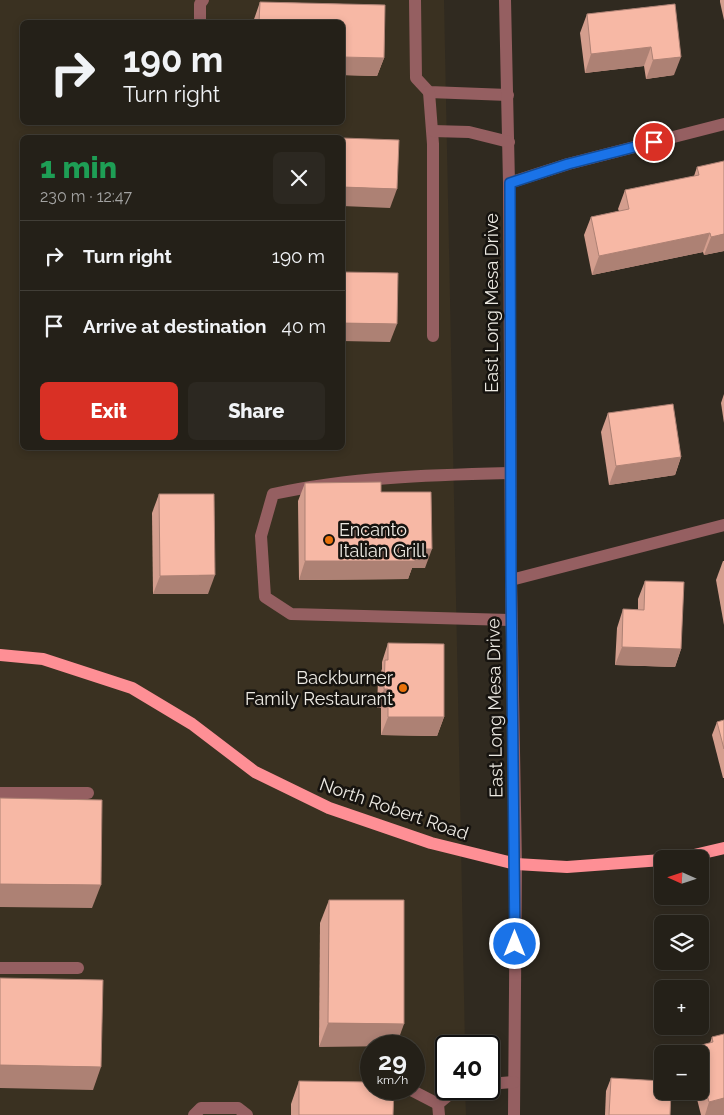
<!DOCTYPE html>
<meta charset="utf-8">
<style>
body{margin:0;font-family:Raleway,sans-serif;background:#2c2821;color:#f1f3f6;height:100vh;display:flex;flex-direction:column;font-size:19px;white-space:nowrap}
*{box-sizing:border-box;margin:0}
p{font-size:16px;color:#a3a3a2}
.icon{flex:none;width:28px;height:28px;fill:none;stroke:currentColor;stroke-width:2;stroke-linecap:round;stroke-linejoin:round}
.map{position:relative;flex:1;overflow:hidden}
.panel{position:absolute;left:20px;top:135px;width:325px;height:315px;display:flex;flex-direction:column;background:#242018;border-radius:8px;box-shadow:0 2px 8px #0003,0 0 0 1px #413e37}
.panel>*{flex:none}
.hud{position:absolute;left:20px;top:20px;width:325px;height:105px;border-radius:8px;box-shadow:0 2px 8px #0003,0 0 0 1px #413e37;background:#242018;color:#f1f3f6;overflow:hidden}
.needle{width:32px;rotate:273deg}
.controls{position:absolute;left:654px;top:850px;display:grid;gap:10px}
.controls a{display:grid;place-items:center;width:55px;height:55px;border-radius:8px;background:#242018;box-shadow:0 2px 8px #0003,0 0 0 1px #413e37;font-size:25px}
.speed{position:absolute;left:360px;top:1035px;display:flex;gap:10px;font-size:25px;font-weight:700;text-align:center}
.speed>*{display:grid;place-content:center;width:65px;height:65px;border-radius:50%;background:#242018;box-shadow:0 2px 8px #0003,0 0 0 1px #413e37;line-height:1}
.speed small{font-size:12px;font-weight:400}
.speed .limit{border:2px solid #111;border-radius:8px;background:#fff;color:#111}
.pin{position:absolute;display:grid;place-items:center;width:42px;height:42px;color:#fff;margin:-21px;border:2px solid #fff;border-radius:50%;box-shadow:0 1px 5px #0007}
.me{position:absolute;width:55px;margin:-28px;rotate:0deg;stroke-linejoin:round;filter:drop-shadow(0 0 4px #0008)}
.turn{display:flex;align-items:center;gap:18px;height:105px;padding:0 20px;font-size:22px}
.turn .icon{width:65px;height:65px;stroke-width:2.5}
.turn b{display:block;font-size:35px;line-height:42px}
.round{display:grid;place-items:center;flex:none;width:52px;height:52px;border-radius:8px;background:#2c2821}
.summary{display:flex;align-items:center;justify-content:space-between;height:85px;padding:0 20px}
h1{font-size:30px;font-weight:800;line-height:38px;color:#1e9e55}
.cta{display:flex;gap:10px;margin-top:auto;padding:10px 20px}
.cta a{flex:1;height:58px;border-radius:8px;background:#d93025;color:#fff;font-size:20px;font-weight:800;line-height:58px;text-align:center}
.cta a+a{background:#2c2821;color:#f1f3f6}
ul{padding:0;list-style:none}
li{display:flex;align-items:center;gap:15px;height:70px;padding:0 20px;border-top:1px solid #413e37}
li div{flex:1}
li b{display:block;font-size:19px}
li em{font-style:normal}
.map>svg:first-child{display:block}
.built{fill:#3a3121;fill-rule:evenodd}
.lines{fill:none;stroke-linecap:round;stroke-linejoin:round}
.minor{stroke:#955f61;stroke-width:12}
.major{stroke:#fe8f95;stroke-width:12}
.wall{fill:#d49e8e}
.shaded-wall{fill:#ad8174}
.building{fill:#f7b8a5;stroke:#ad8174}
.route-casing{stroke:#114b97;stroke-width:12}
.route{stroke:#1a73e8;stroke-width:9}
.food-dot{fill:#e8710a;stroke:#16130f;stroke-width:2}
.labels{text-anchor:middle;stroke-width:5;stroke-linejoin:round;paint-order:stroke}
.street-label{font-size:18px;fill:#ece9e2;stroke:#16130f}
.poi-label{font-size:18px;fill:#ece9e2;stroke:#16130f;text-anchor:start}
</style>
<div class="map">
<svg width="724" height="1115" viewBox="0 0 724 1115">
<rect width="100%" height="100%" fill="#302a20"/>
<path class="built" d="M 0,0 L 444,0 L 465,1046 L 446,1046 L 446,1089 L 465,1089 L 466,1115 L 0,1115 ZM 22,22 L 342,22 L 342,122 L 22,122 ZM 22,138 L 342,138 L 342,448 L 22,448 ZM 371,1046 L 414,1046 L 414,1089 L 371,1089 Z"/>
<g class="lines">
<g class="minor">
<path d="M 415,0 L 416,78 L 429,92 L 508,95"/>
<path d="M 505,0 L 509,183 L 511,580 L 516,864 L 514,1115"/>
<path d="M 200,22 L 200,4 L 203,0"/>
<path d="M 429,92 L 433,144 L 433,336"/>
<path d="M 433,131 L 469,132 L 509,142"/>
<path d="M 509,183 L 568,164 L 724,124"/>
<path d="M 510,473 C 431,475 350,477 273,494 L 261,536 L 265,597 L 291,614 L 511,620"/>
<path d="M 511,580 L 724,525"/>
<path d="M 0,793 L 88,793"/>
<path d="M 0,968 L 78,968"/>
<path d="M 489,1084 L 514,1082"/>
<path d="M 409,1089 L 438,1104"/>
<path d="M 378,1090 L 408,1089"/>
<path d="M 194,1115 L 201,1108 L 238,1108 L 247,1115"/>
<path d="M 439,1115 L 438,1104 L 456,1089"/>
</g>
<g class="major">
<path d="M 0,655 L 43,659 L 132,688 L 192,724 L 255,772 L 329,808 L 431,843 L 516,864 L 567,867 L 662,860"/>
<path d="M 677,859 L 724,848"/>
</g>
</g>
<g class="wall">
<path d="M 720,0 L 724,0 L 724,20 L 720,2 Z"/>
<path d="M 260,2 L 385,5 L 384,58 L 377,76 L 342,75 L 342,22 L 253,22 Z"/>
<path d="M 675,4 L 674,75 L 646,79 L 644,66 L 585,73 L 580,33 L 587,14 Z"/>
<path d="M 697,167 L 724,251 L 704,255 L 703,252 L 592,275 L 584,235 L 591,217 L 619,211 L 618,209 L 625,190 L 694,176 Z"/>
<path d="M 724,394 L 724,423 L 721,403 Z"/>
<path d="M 608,413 L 681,457 L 675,475 L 609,485 L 601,432 Z"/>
<path d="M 305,483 L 381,492 L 425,568 L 412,568 L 408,579 L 299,580 L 298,501 Z"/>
<path d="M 159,494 L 208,594 L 153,594 L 152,513 Z"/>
<path d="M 723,561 L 724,561 L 724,625 L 716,580 Z"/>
<path d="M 645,581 L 681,649 L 675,667 L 615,665 L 617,628 L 623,609 L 638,610 L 638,599 Z"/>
<path d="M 388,643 L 444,717 L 437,736 L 381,735 L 381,708 L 377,708 L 378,679 L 382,669 L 382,662 Z"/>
<path d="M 724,720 L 724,778 L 723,778 L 712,735 L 717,722 Z"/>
<path d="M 329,900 L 404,900 L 319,1047 L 320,923 Z"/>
<path d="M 712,1037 L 724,1115 L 701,1115 L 695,1091 L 700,1091 L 700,1054 L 692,1054 L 694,1047 L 710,1043 Z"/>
<path d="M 611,1078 L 670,1115 L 605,1115 L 606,1091 Z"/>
<path d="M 299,1081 L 393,1115 L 291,1115 L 291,1104 Z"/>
</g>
<g class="shaded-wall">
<path d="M 651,47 L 644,66 L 585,73 L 591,54 Z"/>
<path d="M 342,57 L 384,58 L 377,76 L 342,75 Z"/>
<path d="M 681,57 L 674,75 L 646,79 L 653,60 Z"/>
<path d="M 342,187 L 397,189 L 390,208 L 342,206 Z"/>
<path d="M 710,233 L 703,252 L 592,275 L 599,256 Z"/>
<path d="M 724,234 L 724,251 L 704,255 L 711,237 Z"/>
<path d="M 342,323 L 397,324 L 390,342 L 342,341 Z"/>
<path d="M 681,457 L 675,475 L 609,485 L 616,466 Z"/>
<path d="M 415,549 L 432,549 L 425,568 L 412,568 L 408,579 L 299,580 L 305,561 Z"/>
<path d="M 215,575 L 208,594 L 153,594 L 160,576 Z"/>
<path d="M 622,647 L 681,649 L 675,667 L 615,665 Z"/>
<path d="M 384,689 L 388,689 L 381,708 L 377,708 Z"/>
<path d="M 388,717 L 444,717 L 437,736 L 381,735 Z"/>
<path d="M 0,884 L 101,885 L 92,908 L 0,907 Z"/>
<path d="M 328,1023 L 404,1024 L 396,1046 L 319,1047 Z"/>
<path d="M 0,1065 L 101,1067 L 93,1090 L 0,1088 Z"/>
<path d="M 724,1098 L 724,1115 L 705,1115 L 709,1102 Z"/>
</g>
<g class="building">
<path d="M 260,2 L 385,5 L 384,58 L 342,57 L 342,22 L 259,22 Z"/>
<path d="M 675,4 L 681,57 L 653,60 L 651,47 L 591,54 L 587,14 Z"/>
<path d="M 290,135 L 342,138 L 290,138 Z"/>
<path d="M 342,138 L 399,140 L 397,189 L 342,187 Z"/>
<path d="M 724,161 L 724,234 L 711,237 L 710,233 L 599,256 L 591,217 L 629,209 L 625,190 L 699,175 L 697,167 Z"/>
<path d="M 342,272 L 398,273 L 397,324 L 342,323 Z"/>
<path d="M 673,404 L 681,457 L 616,466 L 608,413 Z"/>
<path d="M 381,482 L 381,492 L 431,492 L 432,549 L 415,549 L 415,561 L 305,561 L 305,483 Z"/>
<path d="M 159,494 L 214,494 L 215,575 L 160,576 Z"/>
<path d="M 645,581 L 684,582 L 681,649 L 622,647 L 623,609 L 644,610 Z"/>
<path d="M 388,643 L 444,644 L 444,717 L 388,717 L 388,689 L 384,689 L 385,660 L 388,660 Z"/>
<path d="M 724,720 L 724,749 L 717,722 Z"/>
<path d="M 0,798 L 102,800 L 101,885 L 0,884 Z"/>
<path d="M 329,900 L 404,900 L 404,1024 L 328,1023 Z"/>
<path d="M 0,978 L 103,980 L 101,1067 L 0,1065 Z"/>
<path d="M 724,1034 L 724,1098 L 709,1102 L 700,1067 L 700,1054 L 696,1054 L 694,1047 L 713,1042 L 712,1037 Z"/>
<path d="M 611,1078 L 662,1081 L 662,1091 L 671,1091 L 670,1115 L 609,1115 Z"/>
<path d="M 299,1081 L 371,1082 L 371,1089 L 394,1089 L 393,1115 L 299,1115 Z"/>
</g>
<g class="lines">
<defs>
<path id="route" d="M 515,944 L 511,580 L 510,183 L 568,164 L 654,142"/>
</defs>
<use href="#route" class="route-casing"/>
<use href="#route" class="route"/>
</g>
<g class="food-dot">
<circle cx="329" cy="540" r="5"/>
<circle cx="403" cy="688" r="5"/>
</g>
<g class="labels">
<g class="street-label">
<text transform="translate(492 303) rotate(-90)" y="6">East Long Mesa Drive</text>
<text transform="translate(495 708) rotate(-91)" y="6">East Long Mesa Drive</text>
<text transform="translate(394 809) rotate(19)" y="6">North Robert Road</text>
</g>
<g class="poi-label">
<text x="339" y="536">Encanto<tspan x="339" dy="21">Italian Grill</tspan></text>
<text x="393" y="684" text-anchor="end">Backburner<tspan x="393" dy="21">Family Restaurant</tspan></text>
</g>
</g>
</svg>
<div class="controls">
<a><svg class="needle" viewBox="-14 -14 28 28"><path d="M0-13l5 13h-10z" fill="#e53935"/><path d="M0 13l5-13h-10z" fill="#a3a3a2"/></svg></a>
<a><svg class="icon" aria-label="layers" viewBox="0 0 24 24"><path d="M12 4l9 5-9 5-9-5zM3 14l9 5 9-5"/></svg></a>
<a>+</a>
<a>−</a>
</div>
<div class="speed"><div>29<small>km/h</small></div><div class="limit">40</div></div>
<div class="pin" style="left:654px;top:142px;background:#d93025"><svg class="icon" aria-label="arrive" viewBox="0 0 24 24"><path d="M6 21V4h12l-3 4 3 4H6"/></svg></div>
<svg class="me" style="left:515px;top:944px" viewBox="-20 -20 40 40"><circle r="17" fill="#1a73e8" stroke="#fff" stroke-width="3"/><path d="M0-11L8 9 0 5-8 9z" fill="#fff"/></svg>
<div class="hud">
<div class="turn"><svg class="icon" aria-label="right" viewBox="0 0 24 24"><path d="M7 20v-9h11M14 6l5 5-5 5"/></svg><div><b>190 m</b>Turn right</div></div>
</div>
<section class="panel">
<div class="summary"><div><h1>1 min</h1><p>230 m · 12:47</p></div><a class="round"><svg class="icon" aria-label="close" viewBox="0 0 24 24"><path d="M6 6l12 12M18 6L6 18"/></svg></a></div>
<ul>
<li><svg class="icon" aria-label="right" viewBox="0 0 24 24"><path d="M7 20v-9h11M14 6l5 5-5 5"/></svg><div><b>Turn right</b></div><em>190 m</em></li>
<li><svg class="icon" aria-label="arrive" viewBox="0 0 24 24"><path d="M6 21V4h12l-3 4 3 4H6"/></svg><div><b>Arrive at destination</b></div><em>40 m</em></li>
</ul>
<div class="cta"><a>Exit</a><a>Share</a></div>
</section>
</div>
